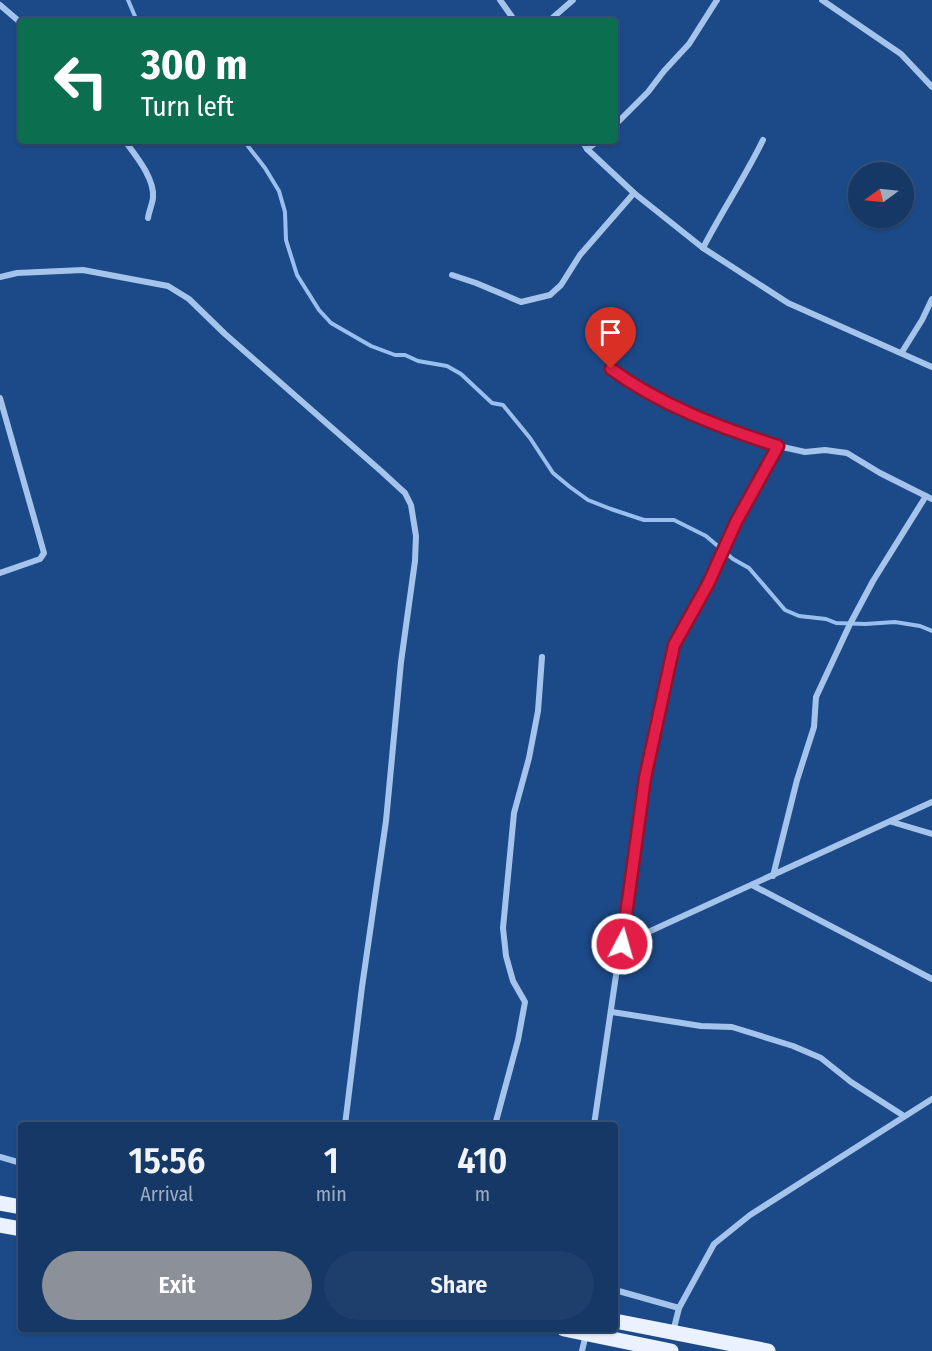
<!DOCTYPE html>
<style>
body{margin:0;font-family:"Fira Sans Condensed",sans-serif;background:#1e3f6c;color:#f1f3f6;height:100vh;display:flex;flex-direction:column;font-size:22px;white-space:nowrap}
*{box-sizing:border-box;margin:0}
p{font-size:20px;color:#9dacbf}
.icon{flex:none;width:33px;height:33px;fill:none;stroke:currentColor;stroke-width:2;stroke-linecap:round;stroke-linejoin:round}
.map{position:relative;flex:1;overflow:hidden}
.sheet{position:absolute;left:18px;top:1122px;width:600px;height:210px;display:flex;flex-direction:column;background:#153866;border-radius:6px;box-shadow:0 2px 4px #0004,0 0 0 2px #34527a}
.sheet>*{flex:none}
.banner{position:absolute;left:18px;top:18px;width:600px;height:126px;border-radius:6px;box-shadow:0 2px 4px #0004,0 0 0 2px #34527a;background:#0b6e4f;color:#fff;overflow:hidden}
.needle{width:39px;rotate:255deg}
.tools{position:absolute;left:848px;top:162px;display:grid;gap:12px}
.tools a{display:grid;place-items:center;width:66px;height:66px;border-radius:50%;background:#153866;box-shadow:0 2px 4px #0004,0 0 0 2px #34527a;font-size:30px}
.pin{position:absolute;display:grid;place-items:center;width:51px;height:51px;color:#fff;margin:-62px -26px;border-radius:50% 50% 50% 0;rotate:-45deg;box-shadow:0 0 6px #0007}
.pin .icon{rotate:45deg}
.me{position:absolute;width:66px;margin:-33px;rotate:6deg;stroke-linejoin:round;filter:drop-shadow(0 0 4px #0008)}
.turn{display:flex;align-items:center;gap:21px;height:126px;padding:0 24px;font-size:27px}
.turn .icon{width:78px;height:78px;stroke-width:2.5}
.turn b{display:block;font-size:42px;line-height:51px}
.eta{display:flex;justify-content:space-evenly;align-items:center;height:102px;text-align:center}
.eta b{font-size:36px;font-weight:600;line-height:42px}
.button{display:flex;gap:12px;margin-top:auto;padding:12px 24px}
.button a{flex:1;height:69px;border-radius:36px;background:#8c9099;color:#fff;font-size:24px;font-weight:600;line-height:69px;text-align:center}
.button a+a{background:#1e3f6c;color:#f1f3f6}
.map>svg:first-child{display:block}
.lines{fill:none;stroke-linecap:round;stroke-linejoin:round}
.stream{stroke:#98bfed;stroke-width:4}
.minor{stroke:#a5c4ec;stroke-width:6}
.primary{stroke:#eaf2ff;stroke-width:15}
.route-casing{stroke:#92132f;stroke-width:15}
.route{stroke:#e11d48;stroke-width:10}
</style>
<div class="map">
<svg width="932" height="1351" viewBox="0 0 932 1351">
<rect width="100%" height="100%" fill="#1c4a88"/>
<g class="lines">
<g class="stream">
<path d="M 128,0 L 137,21"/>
<path d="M 244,141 L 265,168 L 279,191 L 285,212 L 286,240 L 297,275 L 319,310 L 331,323 L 371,346 L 395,355 L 405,355 L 418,361 L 447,366 L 461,374 L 492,403 L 503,405 L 530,438 L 553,473 L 570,487 L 588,500 L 611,509 L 644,520 L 674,520 L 706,536 L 733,559 L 749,568 L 785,610 L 799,616 L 826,619 L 836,623 L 865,624 L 895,622 L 920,626 L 932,631"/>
</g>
<g class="minor">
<path d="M 500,0 L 515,21"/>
<path d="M 822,0 L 901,54 L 932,87"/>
<path d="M 0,5 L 21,23"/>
<path d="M 549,21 L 573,0"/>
<path d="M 615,125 L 648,92 L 664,71 L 689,44 L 717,0"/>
<path d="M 125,141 C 136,156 155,179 153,198 C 152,205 149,211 148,218"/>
<path d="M 582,141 L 587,149 L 634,193 L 703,248 L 788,303 L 932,367"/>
<path d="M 587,149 L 598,141"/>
<path d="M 703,248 C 722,211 745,177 763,140"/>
<path d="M 452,275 L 476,283 L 521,302 L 550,295 L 561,285 L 580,255 L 634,193"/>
<path d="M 0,277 L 17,273 L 83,270 L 168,286 L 189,299 L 225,334 L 381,471 L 405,493 L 411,505 L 416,536 L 415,561 L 401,662 L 386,821 L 362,987 L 345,1125"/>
<path d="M 902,352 L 922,320 L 932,299"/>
<path d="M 611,369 L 652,394 L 732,431 L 778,446 L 805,452 L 825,450 L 847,453 L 880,473 L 932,499"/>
<path d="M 0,398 L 44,553 L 40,559 L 0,573"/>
<path d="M 892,822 L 932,834"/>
<path d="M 773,876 L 797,780 L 814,727 L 816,697 L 850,624 L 873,581 L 926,496"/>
<path d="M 752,885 L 932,979"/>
<path d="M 622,944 L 932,802"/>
<path d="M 612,1012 L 701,1026 L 732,1027 L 793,1046 L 821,1058 L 851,1082 L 904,1116"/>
<path d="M 495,1125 L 518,1040 L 525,1002 L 513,981 L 506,956 L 503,928 L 514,813 L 529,758 L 538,711 L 542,657"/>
<path d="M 594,1125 L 645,778 L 674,645 L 707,584 L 736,522 L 778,446"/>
<path d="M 0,1157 L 21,1163"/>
<path d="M 615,1290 L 679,1308"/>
<path d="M 673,1332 L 679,1308 L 714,1244 L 750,1215 L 932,1099"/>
<path d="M 582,1351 L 586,1334"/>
</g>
<g class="primary">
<path d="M 0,1203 L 21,1207"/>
<path d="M 0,1225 L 21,1229"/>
<path d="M 615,1321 L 768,1351"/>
<path d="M 564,1329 L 671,1351"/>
</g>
</g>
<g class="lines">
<defs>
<path id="route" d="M 611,369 C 660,405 721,428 778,446 L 736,522 L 708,584 L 674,645 L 645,778 L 622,944"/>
</defs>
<use href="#route" class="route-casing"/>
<use href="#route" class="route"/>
</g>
</svg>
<div class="tools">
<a><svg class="needle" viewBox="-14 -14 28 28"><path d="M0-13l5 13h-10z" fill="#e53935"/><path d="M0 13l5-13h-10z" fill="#9dacbf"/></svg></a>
</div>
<div class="pin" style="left:611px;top:369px;background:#d93025"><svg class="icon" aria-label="arrive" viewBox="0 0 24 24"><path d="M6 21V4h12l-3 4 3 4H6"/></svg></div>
<svg class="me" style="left:622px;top:944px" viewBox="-20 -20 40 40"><circle r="17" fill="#e11d48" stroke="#fff" stroke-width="3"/><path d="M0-11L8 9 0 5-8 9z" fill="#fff"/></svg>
<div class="banner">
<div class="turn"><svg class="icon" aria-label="left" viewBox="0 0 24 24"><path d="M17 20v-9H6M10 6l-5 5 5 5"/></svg><div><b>300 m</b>Turn left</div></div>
</div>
<section class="sheet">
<div class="eta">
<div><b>15:56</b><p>Arrival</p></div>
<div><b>1</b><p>min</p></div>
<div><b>410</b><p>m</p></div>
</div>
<div class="button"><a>Exit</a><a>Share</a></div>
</section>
</div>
